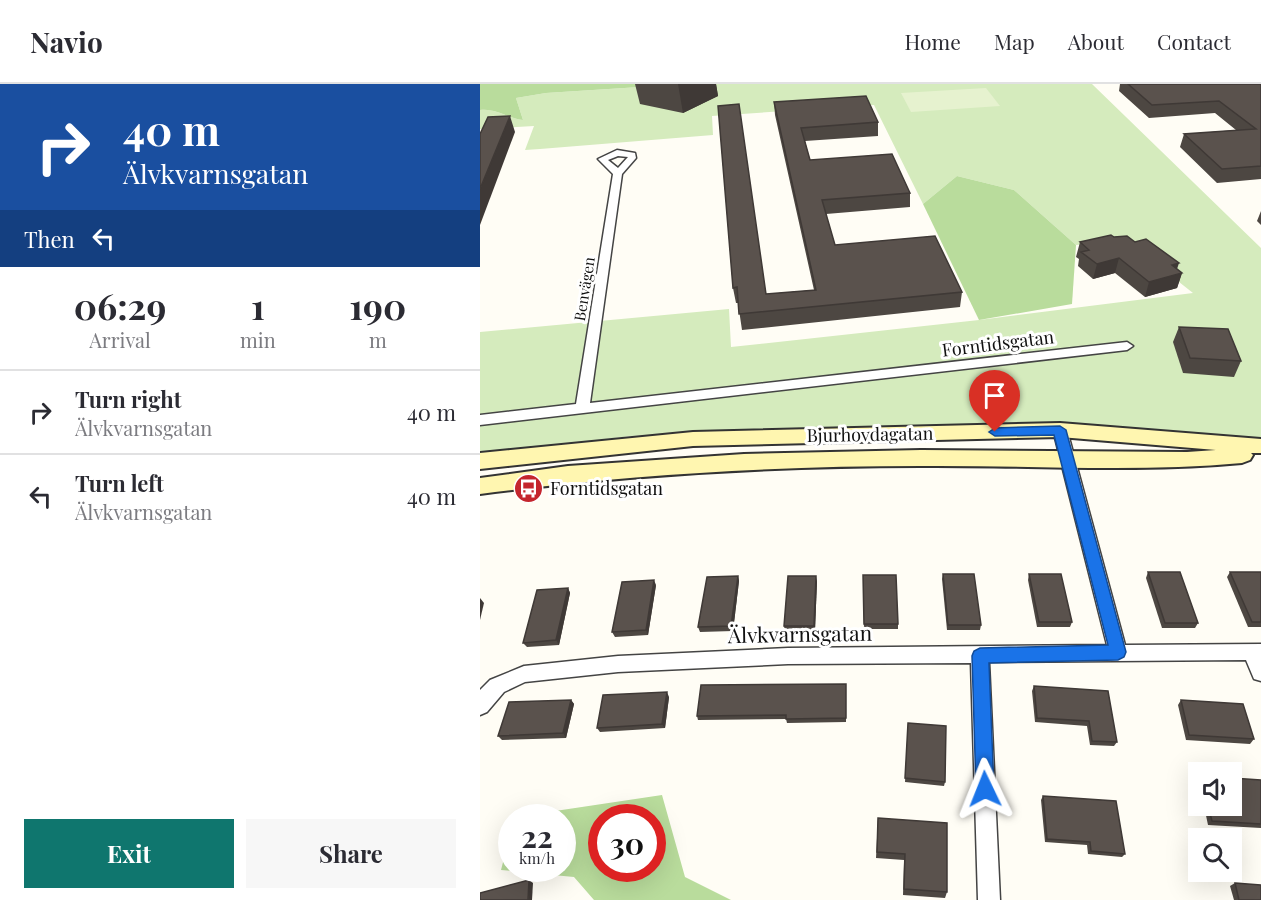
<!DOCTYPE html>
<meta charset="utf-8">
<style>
body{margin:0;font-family:"Playfair Display",serif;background:#f7f7f7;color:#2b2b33;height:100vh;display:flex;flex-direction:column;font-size:22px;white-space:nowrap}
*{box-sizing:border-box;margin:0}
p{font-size:20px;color:#7c7c81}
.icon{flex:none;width:33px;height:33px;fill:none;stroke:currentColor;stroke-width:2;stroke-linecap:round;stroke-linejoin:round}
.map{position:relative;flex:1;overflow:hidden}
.details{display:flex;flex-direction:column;background:#fff;width:480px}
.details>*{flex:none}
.banner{background:#1a4fa0;color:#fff;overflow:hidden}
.tools{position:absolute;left:708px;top:678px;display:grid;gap:12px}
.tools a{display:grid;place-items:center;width:54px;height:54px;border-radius:0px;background:#fff;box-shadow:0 6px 24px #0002;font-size:30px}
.speed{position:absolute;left:18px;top:720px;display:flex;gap:12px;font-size:30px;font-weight:700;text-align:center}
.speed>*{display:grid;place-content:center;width:78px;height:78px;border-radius:50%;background:#fff;box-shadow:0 6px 24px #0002;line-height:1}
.speed small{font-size:15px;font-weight:400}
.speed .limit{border:9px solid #d22;background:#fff;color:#111}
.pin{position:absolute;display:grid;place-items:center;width:51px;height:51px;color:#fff;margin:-62px -26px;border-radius:50% 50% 50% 0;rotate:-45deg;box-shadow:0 0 6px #0007}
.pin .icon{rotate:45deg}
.me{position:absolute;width:66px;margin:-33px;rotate:358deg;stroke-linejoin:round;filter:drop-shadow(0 0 4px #0008)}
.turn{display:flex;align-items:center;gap:21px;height:126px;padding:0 24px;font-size:27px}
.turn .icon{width:78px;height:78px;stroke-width:2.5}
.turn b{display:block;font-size:42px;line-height:51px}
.then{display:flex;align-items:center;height:57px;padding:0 24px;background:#0003;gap:12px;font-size:22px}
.eta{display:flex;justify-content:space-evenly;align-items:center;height:102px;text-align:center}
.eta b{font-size:36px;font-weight:700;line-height:42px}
.button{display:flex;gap:12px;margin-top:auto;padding:12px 24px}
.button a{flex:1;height:69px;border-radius:0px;background:#0f766e;color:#fff;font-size:24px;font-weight:700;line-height:69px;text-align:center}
.button a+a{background:#f7f7f7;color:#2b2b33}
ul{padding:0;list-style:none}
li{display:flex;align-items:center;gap:18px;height:84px;padding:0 24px;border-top:2px solid #e1e1e2}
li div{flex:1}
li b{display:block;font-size:22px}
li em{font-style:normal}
header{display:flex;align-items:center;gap:36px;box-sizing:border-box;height:84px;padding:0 30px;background:#fff;border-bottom:2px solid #e1e1e2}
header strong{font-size:28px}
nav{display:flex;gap:33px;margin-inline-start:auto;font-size:21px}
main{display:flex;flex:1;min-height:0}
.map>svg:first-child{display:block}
.green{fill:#d5ebbd}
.forest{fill:#b9dc9c;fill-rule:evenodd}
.pitch{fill:#e6f2cf}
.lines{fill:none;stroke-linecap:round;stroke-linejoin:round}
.street-casing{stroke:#444;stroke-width:3}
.secondary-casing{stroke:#333;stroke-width:4}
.street{fill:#fff;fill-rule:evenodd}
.secondary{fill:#fff6b0;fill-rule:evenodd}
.wall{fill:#4d4742}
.shaded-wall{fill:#3f3936}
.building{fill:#5a524d;stroke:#3f3936;stroke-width:1.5}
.route{fill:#1a73e8;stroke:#114b97;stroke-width:1.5}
.labels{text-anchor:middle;stroke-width:6;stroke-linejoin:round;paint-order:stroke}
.far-street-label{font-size:15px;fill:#111;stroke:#fff}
.street-label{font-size:18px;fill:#111;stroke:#fff}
.poi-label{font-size:18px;fill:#111;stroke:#fff;text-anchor:start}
.near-street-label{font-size:21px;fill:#111;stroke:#fff}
</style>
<header>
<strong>Navio</strong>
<nav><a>Home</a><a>Map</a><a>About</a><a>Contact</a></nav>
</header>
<main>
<section class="details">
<div class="banner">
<div class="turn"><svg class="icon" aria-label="right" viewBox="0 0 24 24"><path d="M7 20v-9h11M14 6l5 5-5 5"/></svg><div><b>40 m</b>Älvkvarnsgatan</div></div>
<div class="then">Then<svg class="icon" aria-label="left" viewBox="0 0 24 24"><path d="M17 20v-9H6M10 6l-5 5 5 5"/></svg></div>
</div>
<div class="eta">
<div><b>06:29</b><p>Arrival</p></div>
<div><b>1</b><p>min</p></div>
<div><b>190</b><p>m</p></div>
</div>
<ul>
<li><svg class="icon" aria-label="right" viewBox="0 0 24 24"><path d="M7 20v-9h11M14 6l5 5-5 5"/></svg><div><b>Turn right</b><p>Älvkvarnsgatan</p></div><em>40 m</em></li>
<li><svg class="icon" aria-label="left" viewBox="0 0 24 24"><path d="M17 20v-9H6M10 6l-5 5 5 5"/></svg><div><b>Turn left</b><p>Älvkvarnsgatan</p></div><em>40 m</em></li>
</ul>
<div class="button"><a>Exit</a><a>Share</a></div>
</section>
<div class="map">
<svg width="781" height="816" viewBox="0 0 781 816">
<rect width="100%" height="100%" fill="#fffdf5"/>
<path class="green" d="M 207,0 L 612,0 L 781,164 L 781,354 L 579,344 L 343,346 L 151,352 L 0,370 L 0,248 L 249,225 L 251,263 L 499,236 L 713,209 L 647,157 L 596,161 L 534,106 L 477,92 L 443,120 L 394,21 L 232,32 L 233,51 L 60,65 L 45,66 L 54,42 L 0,45 L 0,26 C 15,24 28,34 43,36 L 36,14 L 66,9 Z"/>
<g class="forest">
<path d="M 0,0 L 207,0 L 66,9 L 36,14 L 43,36 C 28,34 15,24 0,26 Z"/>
<path d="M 477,92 L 534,106 L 596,161 L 592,220 L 499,236 L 443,120 Z"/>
<path d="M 182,711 L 205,793 L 251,816 L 114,816 L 94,793 L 21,786 L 31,747 L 32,784 L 82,784 L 82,734 L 35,733 ZM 122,734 L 172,734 L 172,784 L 122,784 Z"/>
</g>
<path class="pitch" d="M 506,4 L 520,22 L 431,28 L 421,9 Z"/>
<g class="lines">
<defs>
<g id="street">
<path d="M 137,66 L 155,69 L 156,74 L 142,90 L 110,319 L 647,258 L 653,262 L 647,266 L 0,341 L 0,331 L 96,320 L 133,90 L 118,75 ZM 138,72 L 148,73 L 138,84 L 128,76 Z"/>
<path d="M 580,341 L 587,346 L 645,561 L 781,560 L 781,597 L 774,595 L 766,576 L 509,578 L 520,816 L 498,816 L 491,579 L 308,580 L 138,588 L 45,598 L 24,608 L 7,628 L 0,631 L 0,606 L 10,596 L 44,582 L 138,572 L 308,564 L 627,561 L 573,346 Z"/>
</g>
<path id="secondary" d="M 580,339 L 781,355 L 781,369 L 771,369 L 773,371 L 770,376 L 762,379 C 655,389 547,381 440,382 C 292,382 146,391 0,410 L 0,394 L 88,382 L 264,370 L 441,366 L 707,368 L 736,366 L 580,353 L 213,362 L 0,385 L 0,369 L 213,348 Z"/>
</defs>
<use href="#street" class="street-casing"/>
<use href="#secondary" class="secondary-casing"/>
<use href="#street" class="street"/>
<use href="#secondary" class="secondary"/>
</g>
<g class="wall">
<path d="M 155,0 L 236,0 L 238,12 L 203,29 L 160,20 Z"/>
<path d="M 640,0 L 781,0 L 781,95 L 737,99 L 700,63 L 704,50 L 756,46 L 735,29 L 669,34 L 639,7 Z"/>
<path d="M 294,18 L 398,38 L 398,52 L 325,57 L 330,76 L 430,109 L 430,123 L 346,130 L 355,161 L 482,208 L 480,223 L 262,246 L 258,219 L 256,219 L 253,204 L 238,22 L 286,210 L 334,206 L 295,31 Z"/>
<path d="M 781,127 L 781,141 L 777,137 Z"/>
<path d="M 634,153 L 655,158 L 702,189 L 697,204 L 665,213 L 635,189 L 613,195 L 598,182 L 599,175 L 596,173 L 600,158 Z"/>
<path d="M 699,243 L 761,277 L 754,293 L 703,289 L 693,258 Z"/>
<path d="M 668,488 L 718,539 L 715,544 L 682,544 L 666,494 Z"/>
<path d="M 750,488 L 781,488 L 781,543 L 768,543 L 747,493 Z"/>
<path d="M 463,490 L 501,541 L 500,546 L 467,546 L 462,495 Z"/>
<path d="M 549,490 L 592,538 L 590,543 L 557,543 L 548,496 Z"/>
<path d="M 383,491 L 418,540 L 418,545 L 384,545 Z"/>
<path d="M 258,492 L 259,497 L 253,547 L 220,548 L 218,543 Z"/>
<path d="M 337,497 L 335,546 L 305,547 L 304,542 Z"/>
<path d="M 176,501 L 168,551 L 135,553 L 132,548 Z"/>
<path d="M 88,504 L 90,509 L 79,561 L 47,563 L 43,559 Z"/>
<path d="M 366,600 L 366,638 L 307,639 L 306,635 L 218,636 L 217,632 Z"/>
<path d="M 554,602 L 628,607 L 637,658 L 634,662 L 610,661 L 607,642 L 555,638 L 552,607 Z"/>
<path d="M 189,613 L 185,644 L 120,648 L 117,644 Z"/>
<path d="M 91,616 L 94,620 L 86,654 L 22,656 L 18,652 Z"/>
<path d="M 701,616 L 774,655 L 770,660 L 706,656 L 698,621 Z"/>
<path d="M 428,639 L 465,698 L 464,702 L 425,698 Z"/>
<path d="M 781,696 L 781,744 L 728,741 L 724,722 L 752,722 Z"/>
<path d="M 563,712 L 645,770 L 642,773 L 608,770 L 607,761 L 565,758 L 561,716 Z"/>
<path d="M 398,734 L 467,808 L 465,814 L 423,811 L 424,776 L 396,774 Z"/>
<path d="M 755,799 L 781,816 L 754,816 L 750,802 Z"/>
</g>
<g class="shaded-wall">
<path d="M 198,0 L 236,0 L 238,12 L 203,29 Z"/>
<path d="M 30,32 L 35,48 L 0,141 L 0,105 Z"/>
<path d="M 639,174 L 635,189 L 613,195 L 617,180 Z"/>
<path d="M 699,179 L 695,191 L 702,189 L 697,204 L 665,213 L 669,198 L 692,181 Z"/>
<path d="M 258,492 L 259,497 L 253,547 L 251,542 Z"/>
<path d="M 336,492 L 337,497 L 335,546 L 334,542 Z"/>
<path d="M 174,496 L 176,501 L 168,551 L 166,546 Z"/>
<path d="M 88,504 L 90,509 L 79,561 L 76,556 Z"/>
<path d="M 0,514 L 4,519 L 0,536 Z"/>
<path d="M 187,608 L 189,613 L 185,644 L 182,640 Z"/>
<path d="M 91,616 L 94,620 L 86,654 L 83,649 Z"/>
<path d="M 49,796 L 53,799 L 52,816 L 48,816 Z"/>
</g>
<g class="building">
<path d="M 648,0 L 781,0 L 781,82 L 742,85 L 704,50 L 776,45 L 739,17 L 672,21 Z"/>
<path d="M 386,12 L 398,38 L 321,44 L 330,76 L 412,70 L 430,109 L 342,116 L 355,161 L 455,152 L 482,208 L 259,230 L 257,203 L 253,204 L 238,22 L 259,20 L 286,210 L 336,206 L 294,18 Z"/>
<path d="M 30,32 L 0,105 L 0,50 L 8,33 Z"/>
<path d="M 631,151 L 634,153 L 647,152 L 655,158 L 666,155 L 699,179 L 692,181 L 702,189 L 669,198 L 639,174 L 617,180 L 601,168 L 609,166 L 600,158 Z"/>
<path d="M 699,243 L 748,245 L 761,277 L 710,274 Z"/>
<path d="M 668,488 L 700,488 L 718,539 L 685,539 Z"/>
<path d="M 750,488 L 781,488 L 781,538 L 772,538 Z"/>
<path d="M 463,490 L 494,490 L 501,541 L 468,541 Z"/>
<path d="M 549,490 L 581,490 L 592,538 L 559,538 Z"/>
<path d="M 383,491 L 416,491 L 418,540 L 384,540 Z"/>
<path d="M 258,492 L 251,542 L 218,543 L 227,493 Z"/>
<path d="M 308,492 L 336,492 L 334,542 L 304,542 Z"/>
<path d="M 174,496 L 166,546 L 132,548 L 142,498 Z"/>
<path d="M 88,504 L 76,556 L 43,559 L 57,506 Z"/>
<path d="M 366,600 L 366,634 L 306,635 L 306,631 L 217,632 L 221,601 Z"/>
<path d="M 554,602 L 628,607 L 637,658 L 612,657 L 609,637 L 557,634 Z"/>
<path d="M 187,608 L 182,640 L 117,644 L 123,611 Z"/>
<path d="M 91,616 L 83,649 L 18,652 L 29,618 Z"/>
<path d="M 701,616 L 763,620 L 774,655 L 709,651 Z"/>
<path d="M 428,639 L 466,642 L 465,698 L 425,694 Z"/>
<path d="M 752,694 L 781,696 L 781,740 L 732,737 L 728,722 L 752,722 Z"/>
<path d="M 563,712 L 636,717 L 645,770 L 611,767 L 610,758 L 567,755 Z"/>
<path d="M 398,734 L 467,739 L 467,808 L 424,805 L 425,770 L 397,768 Z"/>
<path d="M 49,796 L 48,816 L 0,816 L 0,809 Z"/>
<path d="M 755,799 L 781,801 L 781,816 L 759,816 Z"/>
</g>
<path class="route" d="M 580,342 L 586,346 L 646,568 L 644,573 L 638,576 L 509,579 L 514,705 L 512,712 L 505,714 L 498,712 L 496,705 L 492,572 L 494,567 L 500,564 L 628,561 L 574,351 L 515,352 L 509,348 L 515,344 Z"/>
<defs>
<symbol id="bus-disc" viewBox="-11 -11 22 22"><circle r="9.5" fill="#c4262e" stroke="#fff"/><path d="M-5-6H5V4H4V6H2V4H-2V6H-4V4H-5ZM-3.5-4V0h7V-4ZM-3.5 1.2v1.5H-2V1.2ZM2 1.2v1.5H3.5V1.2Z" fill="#fff"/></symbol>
</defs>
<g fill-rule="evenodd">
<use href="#bus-disc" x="32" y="388" width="33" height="33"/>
</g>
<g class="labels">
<g class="far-street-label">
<text transform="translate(105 205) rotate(-81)" y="5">Benvägen</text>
</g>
<g class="street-label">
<text transform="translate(518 260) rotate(-7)" y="6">Forntidsgatan</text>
<text transform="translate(390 351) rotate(-1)" y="6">Bjurhovdagatan</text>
</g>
<g class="poi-label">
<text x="70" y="411">Forntidsgatan</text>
</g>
<g class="near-street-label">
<text transform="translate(320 551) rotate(-1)" y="7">Älvkvarnsgatan</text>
</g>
</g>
</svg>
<div class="tools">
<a><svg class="icon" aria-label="sound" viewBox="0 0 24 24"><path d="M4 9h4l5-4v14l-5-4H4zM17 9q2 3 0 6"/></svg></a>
<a><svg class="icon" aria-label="search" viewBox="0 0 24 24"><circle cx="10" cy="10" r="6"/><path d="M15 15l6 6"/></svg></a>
</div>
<div class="speed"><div>22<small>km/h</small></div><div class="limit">30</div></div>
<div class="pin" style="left:515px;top:348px;background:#d93025"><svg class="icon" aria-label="arrive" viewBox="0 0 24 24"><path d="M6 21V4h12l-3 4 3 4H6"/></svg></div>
<svg class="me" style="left:505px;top:705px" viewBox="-20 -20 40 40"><path d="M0-17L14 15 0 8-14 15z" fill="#1a73e8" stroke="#fff" stroke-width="4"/></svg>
</div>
</main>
